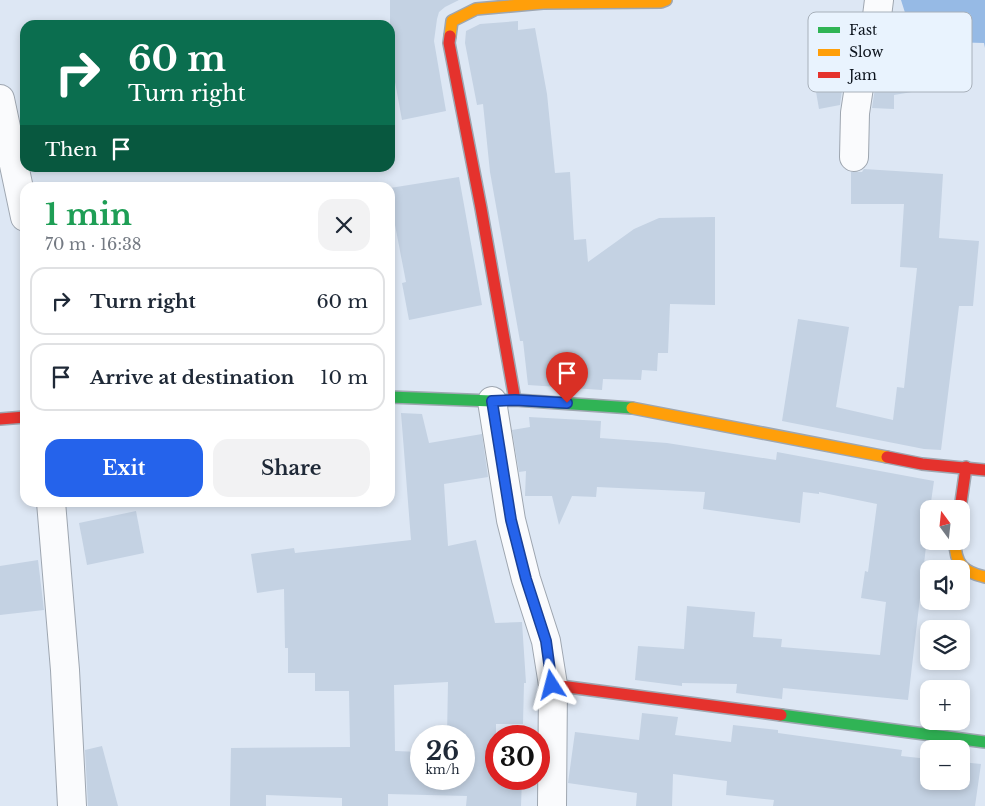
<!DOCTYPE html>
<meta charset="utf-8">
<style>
body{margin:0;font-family:"Libre Baskerville",serif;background:#f2f2f3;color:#1f2937;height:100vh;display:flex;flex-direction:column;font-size:19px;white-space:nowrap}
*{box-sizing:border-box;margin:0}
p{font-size:16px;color:#747a83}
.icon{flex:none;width:28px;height:28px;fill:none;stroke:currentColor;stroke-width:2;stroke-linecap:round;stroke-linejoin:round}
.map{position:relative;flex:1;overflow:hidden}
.panel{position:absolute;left:20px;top:182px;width:375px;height:325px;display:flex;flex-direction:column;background:#fff;border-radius:15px;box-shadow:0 2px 8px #0003}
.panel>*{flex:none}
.banner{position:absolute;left:20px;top:20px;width:375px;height:152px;border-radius:15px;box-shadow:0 2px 8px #0003;background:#0b6e4f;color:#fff;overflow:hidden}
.needle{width:32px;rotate:345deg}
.tools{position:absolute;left:920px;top:500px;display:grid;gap:10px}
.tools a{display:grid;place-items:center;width:50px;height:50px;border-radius:10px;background:#fff;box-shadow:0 2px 8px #0003;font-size:25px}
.speed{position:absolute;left:410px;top:725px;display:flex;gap:10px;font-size:25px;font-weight:700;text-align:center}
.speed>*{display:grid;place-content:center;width:65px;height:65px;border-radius:50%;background:#fff;box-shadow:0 2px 8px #0003;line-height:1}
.speed small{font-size:12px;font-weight:400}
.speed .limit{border:8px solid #d22;background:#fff;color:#111}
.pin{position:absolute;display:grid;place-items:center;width:42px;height:42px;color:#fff;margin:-51px -21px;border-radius:50% 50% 50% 0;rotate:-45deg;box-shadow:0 0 5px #0007}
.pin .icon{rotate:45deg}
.me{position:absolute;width:55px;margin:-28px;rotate:351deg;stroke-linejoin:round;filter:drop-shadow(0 0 4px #0008)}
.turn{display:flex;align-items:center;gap:18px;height:105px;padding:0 25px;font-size:22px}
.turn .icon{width:65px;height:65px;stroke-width:2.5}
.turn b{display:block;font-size:35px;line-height:42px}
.then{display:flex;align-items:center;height:48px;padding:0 25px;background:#0003;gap:10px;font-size:19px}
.round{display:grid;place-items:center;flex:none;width:52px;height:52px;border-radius:15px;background:#f2f2f3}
.overview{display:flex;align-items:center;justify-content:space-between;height:85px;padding:0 25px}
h1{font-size:30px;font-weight:800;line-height:38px;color:#1e9e55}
.cta{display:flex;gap:10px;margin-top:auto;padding:10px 25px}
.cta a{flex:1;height:58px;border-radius:15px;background:#2563eb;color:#fff;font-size:20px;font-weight:800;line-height:58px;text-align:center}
.cta a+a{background:#f2f2f3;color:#1f2937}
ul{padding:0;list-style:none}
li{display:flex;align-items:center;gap:15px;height:68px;margin:0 10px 8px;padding:0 15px;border:2px solid #e0e1e3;border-radius:15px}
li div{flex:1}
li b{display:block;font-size:19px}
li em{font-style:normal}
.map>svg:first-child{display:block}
.water{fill:#96bae5}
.building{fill:#c4d2e3;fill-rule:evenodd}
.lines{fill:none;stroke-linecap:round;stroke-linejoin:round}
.street-casing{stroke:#9ea6b0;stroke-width:30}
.fast-casing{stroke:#9ea6b0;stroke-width:14}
.slow-casing{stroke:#9ea6b0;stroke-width:14}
.jam-casing{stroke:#9ea6b0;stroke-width:14}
.street{stroke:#fafbfd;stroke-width:28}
.fast{stroke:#30b455;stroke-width:11}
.slow{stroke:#ff9f0a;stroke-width:11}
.jam{stroke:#e5322d;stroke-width:11}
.route-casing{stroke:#184099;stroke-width:12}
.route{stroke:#2563eb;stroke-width:9}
.key{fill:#e9f3fe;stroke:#a7b0ba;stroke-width:1}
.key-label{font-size:14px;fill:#0c131d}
</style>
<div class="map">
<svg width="985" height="806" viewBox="0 0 985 806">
<rect width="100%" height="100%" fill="#dde7f4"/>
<path class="water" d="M 901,0 L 985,0 L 985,48 L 984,43 L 914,41 Z"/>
<g class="building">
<path d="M 390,0 L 459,0 L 445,7 L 439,12 L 437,19 L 434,41 L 446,111 L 402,120 L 395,82 L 390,83 Z"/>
<path d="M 518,21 L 518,30 L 535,28 L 547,94 L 555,173 L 570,172 L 574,240 L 586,239 L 588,262 L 634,229 L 659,218 L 715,217 L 715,305 L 670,304 L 668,353 L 658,353 L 657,371 L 642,370 L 641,380 L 603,379 L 602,390 L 528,385 L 523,341 L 520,341 L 490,172 L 483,104 L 477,105 L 465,43 L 466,31 L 480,24 Z"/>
<path d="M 844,74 L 840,105 L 819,109 L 814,80 Z"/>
<path d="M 877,75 L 929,78 L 930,89 L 894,95 L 894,109 L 872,108 Z"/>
<path d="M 864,169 L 943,174 L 939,238 L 979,241 L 973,306 L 959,306 L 941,450 L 924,449 L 782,421 L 798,319 L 849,327 L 836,407 L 893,420 L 897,387 L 904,388 L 917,268 L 900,267 L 904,204 L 851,204 L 851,172 L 862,172 Z"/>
<path d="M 459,177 L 482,305 L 409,320 L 402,283 L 406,282 L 395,225 L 390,188 Z"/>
<path d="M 401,413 L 422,414 L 429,443 L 482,434 L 488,477 L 444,484 L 448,546 L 476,540 L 495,623 L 522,622 L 526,683 L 524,683 L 523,724 L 496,724 L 496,779 L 522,779 L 521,806 L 466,806 L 467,796 L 388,794 L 388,806 L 342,806 L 342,798 L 266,795 L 266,806 L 230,806 L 231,748 L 350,747 L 349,691 L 315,691 L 315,673 L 288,673 L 288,648 L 285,648 L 284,589 L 257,593 L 251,554 L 294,548 L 295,553 L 411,540 ZM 448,682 L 447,736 L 464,736 L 464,779 L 421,779 L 421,752 L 395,751 L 394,685 Z"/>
<path d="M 529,417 L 601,421 L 600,438 L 667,443 L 776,460 L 777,452 L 934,481 L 930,509 L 929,509 L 929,521 L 908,700 L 783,688 L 782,699 L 736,693 L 737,684 L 682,683 L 682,686 L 635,680 L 638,646 L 684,649 L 687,606 L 755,612 L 753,637 L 782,639 L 781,647 L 880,655 L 886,602 L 861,598 L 865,571 L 868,572 L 877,504 L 819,492 L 819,494 L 803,492 L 800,523 L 703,509 L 705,492 L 597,487 L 596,497 L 572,496 L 559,525 L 552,496 L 525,496 L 526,471 L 519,472 L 512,430 L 530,427 Z"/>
<path d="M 136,511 L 144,553 L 87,565 L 79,523 Z"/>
<path d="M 38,560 L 44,610 L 0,615 L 0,566 Z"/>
<path d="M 642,713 L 678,717 L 675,735 L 731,742 L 733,725 L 778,730 L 778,733 L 902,750 L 901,756 L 929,759 L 929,781 L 961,781 L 961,762 L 981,764 L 975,806 L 773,806 L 774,800 L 726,795 L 727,781 L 673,774 L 672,806 L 636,806 L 637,793 L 568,783 L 575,732 L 639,740 Z"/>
<path d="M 102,746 L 118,806 L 88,806 L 85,750 Z"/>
</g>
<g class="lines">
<defs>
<g id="street">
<path d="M 0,99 L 25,217"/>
<path d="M 854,157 L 855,113 L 865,48 L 876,24 L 879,0"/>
<path d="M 492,401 L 511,520 L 526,579 L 546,641 L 553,685 L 552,806"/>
<path d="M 51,502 L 65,670 L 72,806"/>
</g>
<g id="fast">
<path d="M 390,397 L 492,401 L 515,400 L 632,408"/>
<path d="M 781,715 L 985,742"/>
</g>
<g id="slow">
<path d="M 450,36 L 452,21 L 476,9 L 543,3 L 661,2 L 666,0"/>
<path d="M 632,408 L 887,457"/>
<path d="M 955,541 C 955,564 963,572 985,577"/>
</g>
<g id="jam">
<path d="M 450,36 L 449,43 L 481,208 L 515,400"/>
<path d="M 0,419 L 25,417"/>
<path d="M 887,457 L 922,464 L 985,470"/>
<path d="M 960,509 L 966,467"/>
<path d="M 553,685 L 781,715"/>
</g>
</defs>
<use href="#street" class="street-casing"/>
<use href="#fast" class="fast-casing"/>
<use href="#slow" class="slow-casing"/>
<use href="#jam" class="jam-casing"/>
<use href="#street" class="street"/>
<use href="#fast" class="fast"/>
<use href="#slow" class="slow"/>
<use href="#jam" class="jam"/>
</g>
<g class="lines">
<defs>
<path id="route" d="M 552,685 L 546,641 L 526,579 L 511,520 L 492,401 L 515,400 L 567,403"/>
</defs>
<use href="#route" class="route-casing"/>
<use href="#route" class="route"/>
</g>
<rect x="808" y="12" width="164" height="80" rx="8" class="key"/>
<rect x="818" y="27" width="22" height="6" fill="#30b455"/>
<rect x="818" y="49" width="22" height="7" fill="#ff9f0a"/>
<rect x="818" y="72" width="22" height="6" fill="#e5322d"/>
<g class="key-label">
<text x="849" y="35">Fast</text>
<text x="849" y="57">Slow</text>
<text x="849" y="80">Jam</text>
</g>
</svg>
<div class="tools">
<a><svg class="needle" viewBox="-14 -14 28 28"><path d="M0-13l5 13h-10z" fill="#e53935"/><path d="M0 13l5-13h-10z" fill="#747a83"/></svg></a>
<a><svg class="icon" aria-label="sound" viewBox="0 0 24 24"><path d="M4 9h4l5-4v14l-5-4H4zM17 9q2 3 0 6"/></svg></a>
<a><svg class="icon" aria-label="layers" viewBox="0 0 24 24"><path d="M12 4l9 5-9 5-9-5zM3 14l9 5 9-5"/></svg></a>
<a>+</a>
<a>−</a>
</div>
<div class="speed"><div>26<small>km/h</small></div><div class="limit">30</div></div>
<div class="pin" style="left:567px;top:403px;background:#d93025"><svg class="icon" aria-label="arrive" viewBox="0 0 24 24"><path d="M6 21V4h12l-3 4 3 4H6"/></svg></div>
<svg class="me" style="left:552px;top:685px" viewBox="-20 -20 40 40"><path d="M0-17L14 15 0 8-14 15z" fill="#2563eb" stroke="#fff" stroke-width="4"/></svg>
<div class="banner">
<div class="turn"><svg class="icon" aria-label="right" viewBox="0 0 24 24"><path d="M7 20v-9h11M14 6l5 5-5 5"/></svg><div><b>60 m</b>Turn right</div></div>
<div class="then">Then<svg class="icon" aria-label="arrive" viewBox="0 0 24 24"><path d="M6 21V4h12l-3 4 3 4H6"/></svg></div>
</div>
<section class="panel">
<div class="overview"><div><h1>1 min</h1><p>70 m · 16:38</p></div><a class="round"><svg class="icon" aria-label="close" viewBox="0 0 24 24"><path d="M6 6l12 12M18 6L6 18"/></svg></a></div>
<ul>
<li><svg class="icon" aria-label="right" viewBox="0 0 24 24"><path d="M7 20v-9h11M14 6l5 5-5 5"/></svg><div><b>Turn right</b></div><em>60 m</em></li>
<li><svg class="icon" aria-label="arrive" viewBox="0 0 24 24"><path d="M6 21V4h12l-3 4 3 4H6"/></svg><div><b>Arrive at destination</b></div><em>10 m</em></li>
</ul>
<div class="cta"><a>Exit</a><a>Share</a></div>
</section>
</div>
